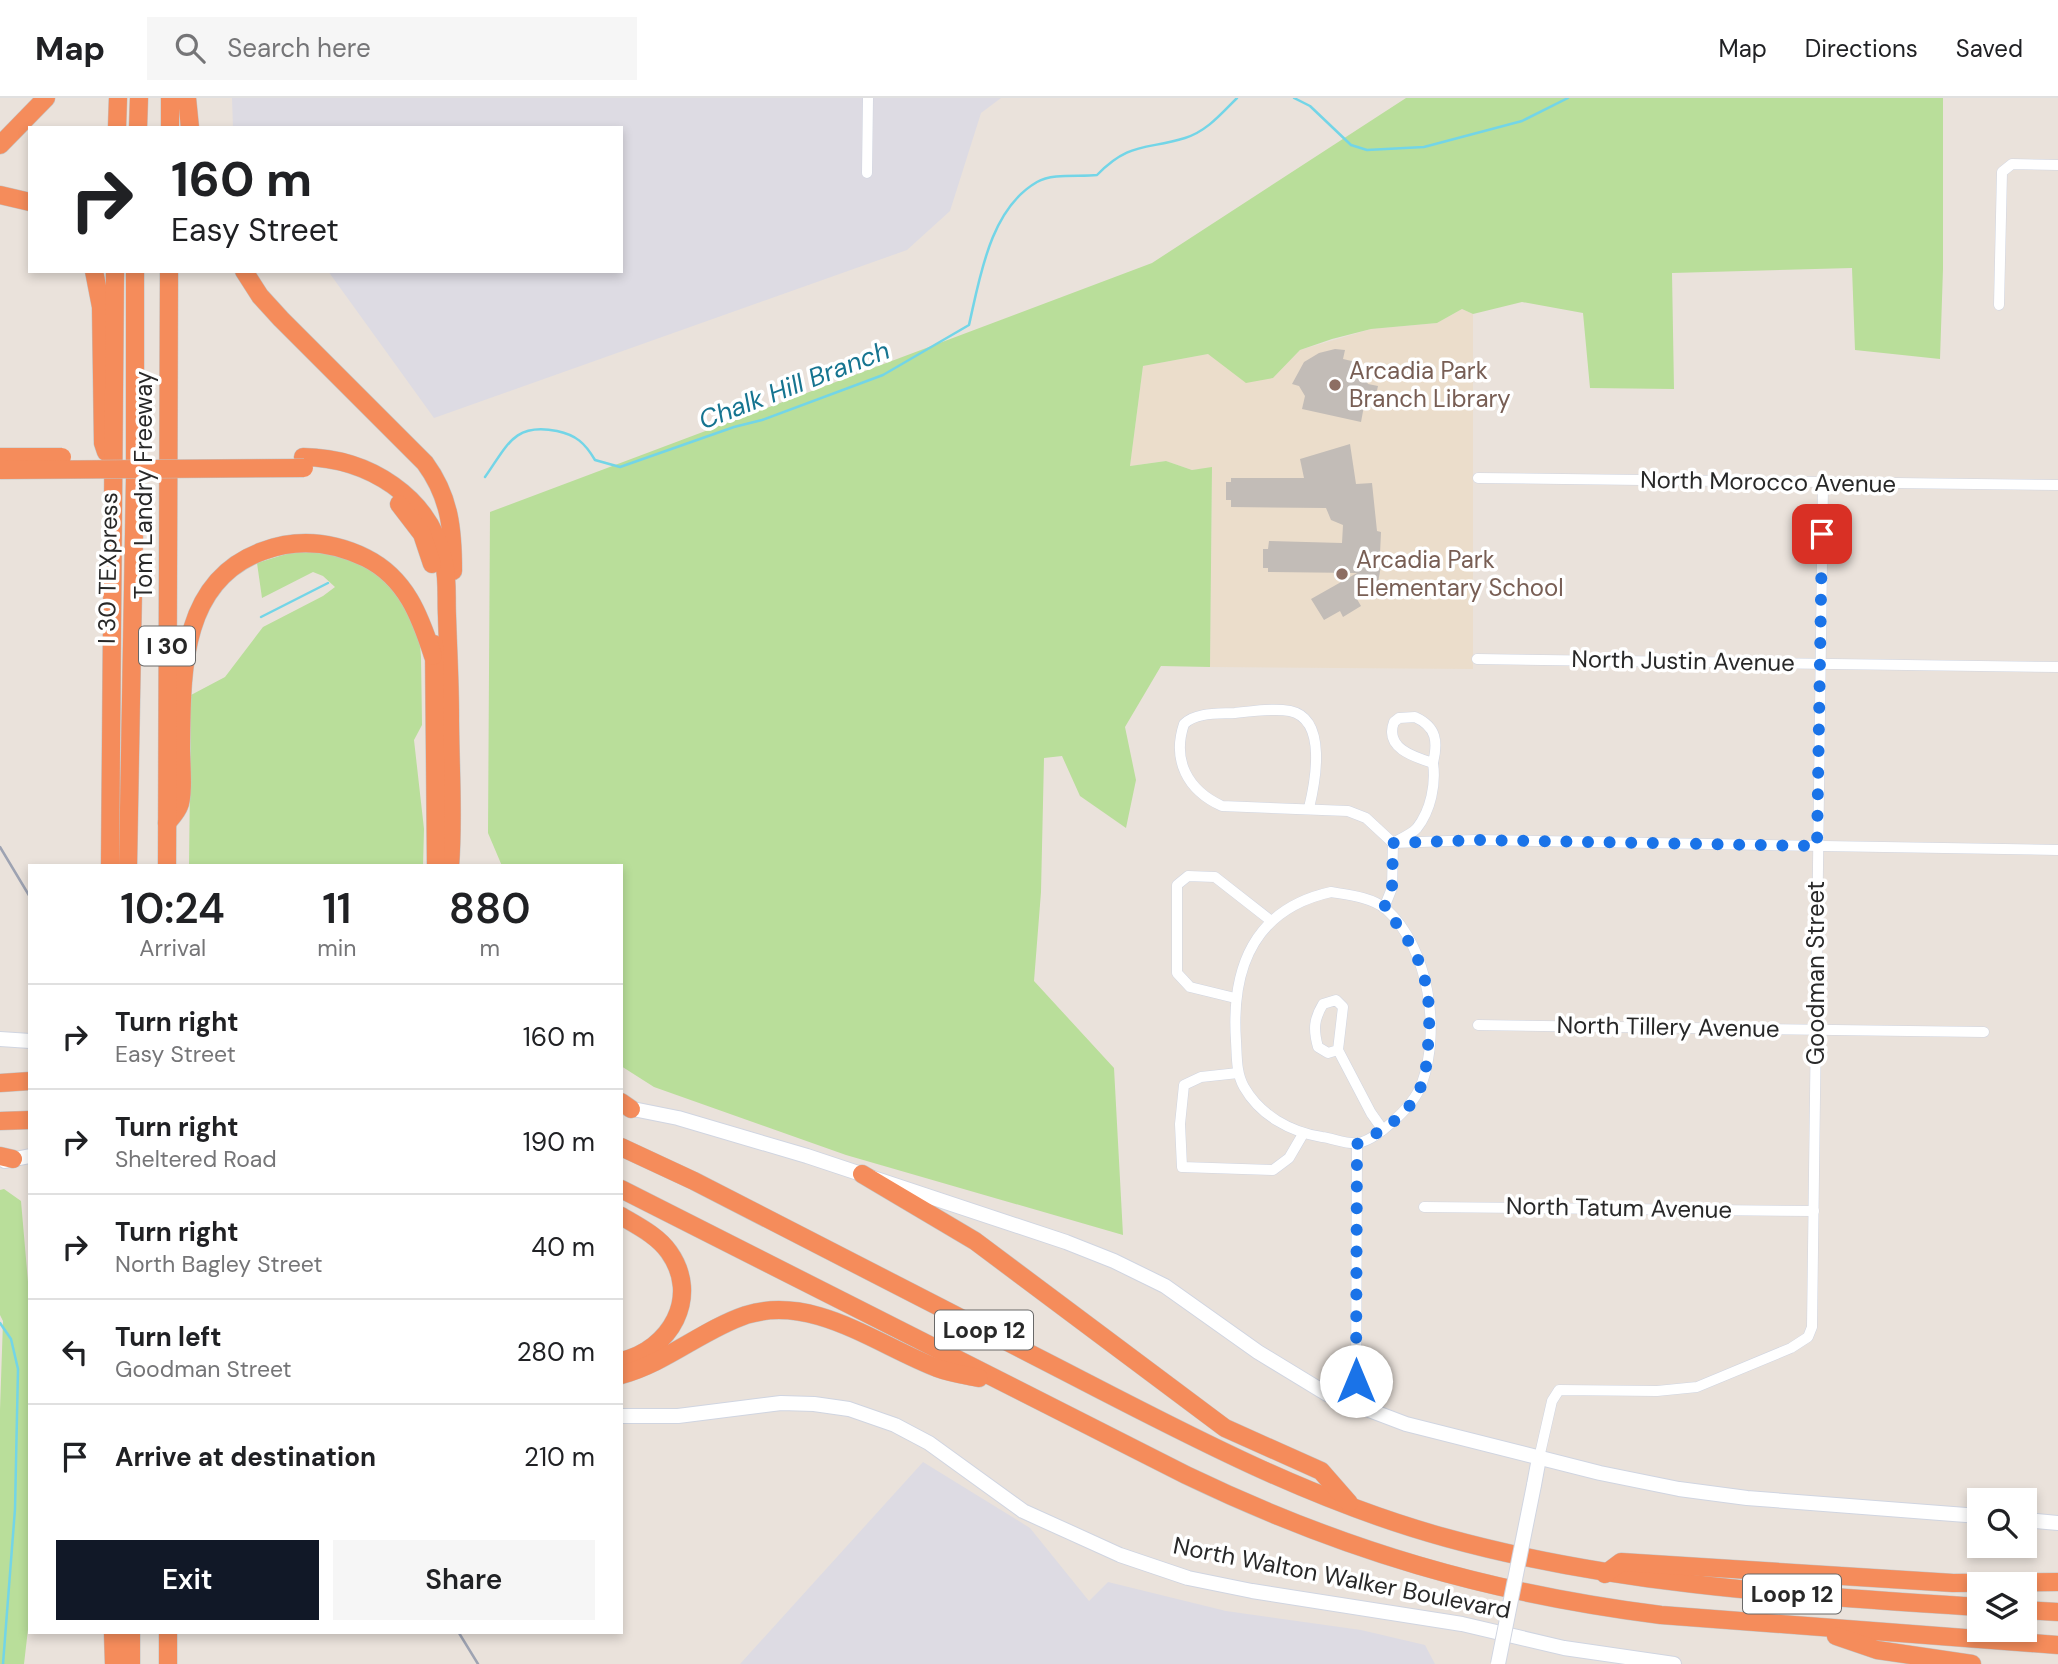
<!DOCTYPE html>
<style>
body{margin:0;font-family:"DM Sans",sans-serif;background:#f6f6f6;color:#202124;height:100vh;display:flex;flex-direction:column;font-size:26px;white-space:nowrap}
*{box-sizing:border-box;margin:0}
p{font-size:23px;color:#757577}
.icon{flex:none;width:38px;height:38px;fill:none;stroke:currentColor;stroke-width:2;stroke-linecap:round;stroke-linejoin:round}
.map{position:relative;flex:1;overflow:hidden}
.sheet{position:absolute;left:28px;top:766px;width:595px;height:770px;display:flex;flex-direction:column;background:#fff;border-radius:0px;box-shadow:0 4px 10px #0003}
.sheet>*{flex:none}
.banner{position:absolute;left:28px;top:28px;width:595px;height:147px;border-radius:0px;box-shadow:0 4px 10px #0003;background:#fff;color:#202124;overflow:hidden}
.tools{position:absolute;left:1967px;top:1390px;display:grid;gap:14px}
.tools a{display:grid;place-items:center;width:70px;height:70px;border-radius:0px;background:#fff;box-shadow:0 4px 10px #0003;font-size:35px}
.pin{position:absolute;display:grid;place-items:center;width:60px;height:60px;color:#fff;margin:-30px;border-radius:14px;box-shadow:0 4px 10px #0006}
.me{position:absolute;width:77px;margin:-38px;rotate:0deg;stroke-linejoin:round;filter:drop-shadow(0 0 5px #0008)}
.turn{display:flex;align-items:center;gap:24px;height:147px;padding:0 28px;font-size:32px}
.turn .icon{width:91px;height:91px;stroke-width:2.5}
.turn b{display:block;font-size:49px;line-height:60px}
.eta{display:flex;justify-content:space-evenly;align-items:center;height:119px;text-align:center}
.eta b{font-size:42px;font-weight:600;line-height:49px}
.button{display:flex;gap:14px;margin-top:auto;padding:14px 28px}
.button a{flex:1;height:80px;border-radius:0px;background:#111827;color:#fff;font-size:28px;font-weight:600;line-height:80px;text-align:center}
.button a+a{background:#f6f6f6;color:#202124}
ul{padding:0;list-style:none}
li{display:flex;align-items:center;gap:21px;height:105px;padding:0 28px;border-top:2px solid #e0e0e0}
li div{flex:1}
li b{display:block;font-size:26px}
li em{font-style:normal}
header{display:flex;align-items:center;gap:42px;box-sizing:border-box;height:98px;padding:0 35px;background:#fff;border-bottom:2px solid #e0e0e0}
header strong{font-size:33px}
nav{display:flex;gap:38px;margin-inline-start:auto;font-size:24px}
.search{width:490px;height:63px;background:#f6f6f6;display:flex;align-items:center;gap:18px;box-sizing:border-box;padding:0 24px;border-radius:0px;color:#757577;font-size:26px}
.map>svg:first-child{display:block}
.industrial{fill:#dddbe3}
.education{fill:#ebddcb}
.green{fill:#b9de9a}
.lines{fill:none;stroke-linecap:round;stroke-linejoin:round}
.stream{stroke:#73d5e7;stroke-width:2.5}
.building{fill:#c2bcb7}
.street-casing{stroke:#d0d5e1;stroke-width:11}
.secondary-casing{stroke:#d0d5e1;stroke-width:16}
.highway-casing{stroke:#c3c3c3;stroke-width:19}
.street{stroke:#fff;stroke-width:10}
.secondary{stroke:#fff;stroke-width:14}
.highway{stroke:#f58c5b;stroke-width:18}
.rail{stroke:#9ea3b2;stroke-width:2.5}
.secondary-bridge-casing{stroke:#d0d5e1;stroke-width:16;stroke-linecap:butt}
.highway-bridge-casing{stroke:#c3c3c3;stroke-width:19;stroke-linecap:butt}
.secondary-bridge{stroke:#fff;stroke-width:14}
.highway-bridge{stroke:#f58c5b;stroke-width:18}
.route{stroke:#1a73e8;stroke-width:12;stroke-dasharray:0 21.6}
.education-dot{fill:#8d6e63;stroke:#fff;stroke-width:2.5}
.labels{text-anchor:middle;stroke-width:7;stroke-linejoin:round;paint-order:stroke}
.shield{fill:#fff;stroke:#686868;stroke-width:2}
.shield-label{font-size:23px;font-weight:bold;fill:#282828}
.education-label{font-size:24px;fill:#785e54;stroke:#fff;text-anchor:start}
.street-label{font-size:24px;fill:#282828;stroke:#fff}
.water-label{font-size:26px;font-style:italic;fill:#157490;stroke:#fff}
</style>
<header>
<strong>Map</strong>
<div class="search"><svg class="icon" aria-label="search" viewBox="0 0 24 24"><circle cx="10" cy="10" r="6"/><path d="M15 15l6 6"/></svg>Search here</div>
<nav><a>Map</a><a>Directions</a><a>Saved</a></nav>
</header>
<div class="map">
<svg width="2058" height="1566" viewBox="0 0 2058 1566">
<rect width="100%" height="100%" fill="#eae2db"/>
<g class="industrial">
<path d="M 232,0 L 1001,0 L 981,15 L 950,113 L 907,152 L 434,320 L 328,173 L 621,173 L 621,30 L 233,30 Z"/>
<path d="M 923,1364 L 1030,1430 L 1089,1503 L 1108,1484 L 1226,1513 L 1361,1532 L 1425,1547 L 1435,1566 L 740,1566 Z"/>
</g>
<path class="education" d="M 1462,211 L 1473,216 L 1473,571 L 1210,569 L 1212,370 L 1192,372 L 1166,363 L 1130,368 L 1143,268 L 1208,256 L 1273,280 L 1300,252 L 1371,231 L 1437,225 Z"/>
<g class="green">
<path d="M 1406,0 L 1943,0 L 1943,171 L 1940,261 L 1855,252 L 1852,170 L 1672,175 L 1674,291 L 1590,290 L 1583,215 L 1522,204 L 1473,216 L 1462,211 L 1437,225 L 1371,231 L 1332,241 L 1300,252 L 1273,280 L 1246,285 L 1208,256 L 1143,268 L 1130,368 L 1166,363 L 1192,372 L 1212,369 L 1210,569 L 1161,568 L 1125,629 L 1136,682 L 1126,730 L 1080,698 L 1062,658 L 1044,660 L 1041,794 L 1034,883 L 1114,970 L 1123,1137 L 846,1057 L 654,989 L 621,968 L 621,768 L 502,768 L 488,735 L 490,414 L 1152,165 Z"/>
<path d="M 296,453 L 338,455 L 381,477 L 408,511 L 420,546 L 421,559 L 422,627 L 414,642 L 424,731 L 423,768 L 189,768 L 191,597 L 225,579 L 263,529 L 323,498 L 335,489 L 323,478 L 313,474 L 262,500 L 257,465 Z"/>
<path d="M 4,1091 L 21,1103 L 30,1207 L 30,1514 L 24,1566 L 0,1566 L 0,1312 L 3,1223 L 0,1217 L 0,1092 Z"/>
</g>
<g class="lines">
<g class="stream">
<path d="M 1294,0 L 1310,8 L 1351,47 L 1367,52 L 1424,49 L 1522,23 L 1568,0"/>
<path d="M 485,379 C 507,348 514,324 557,333 C 576,337 585,345 595,362 L 620,369 L 734,329 L 762,322 L 883,277 L 969,227 C 980,179 990,111 1037,84 C 1053,75 1079,79 1097,77 C 1129,44 1145,52 1185,40 C 1207,33 1221,16 1237,0"/>
<path d="M 261,519 L 328,485"/>
<path d="M 0,1225 L 11,1241 L 18,1271 L 15,1411 L 3,1566"/>
</g>
</g>
<g class="building">
<path d="M 1335,251 L 1345,252 L 1343,261 L 1356,264 L 1355,269 L 1363,276 L 1368,286 L 1378,288 L 1373,310 L 1364,308 L 1361,324 L 1302,311 L 1305,298 L 1299,288 L 1292,286 L 1304,264 L 1319,255 Z"/>
<path d="M 1350,346 L 1356,386 L 1372,385 L 1377,433 L 1381,434 L 1380,456 L 1383,457 L 1375,501 L 1354,496 L 1361,508 L 1343,519 L 1340,513 L 1324,522 L 1311,501 L 1357,475 L 1268,474 L 1268,470 L 1263,470 L 1263,451 L 1268,451 L 1269,443 L 1342,445 L 1343,427 L 1331,422 L 1326,410 L 1231,409 L 1231,402 L 1226,402 L 1226,384 L 1231,384 L 1231,380 L 1304,380 L 1300,361 Z"/>
</g>
<g class="lines">
<defs>
<g id="street">
<path d="M 867,75 L 868,0"/>
<path d="M 1999,207 L 2002,74 L 2012,66 L 2058,67"/>
<path d="M 1478,380 L 2058,387"/>
<path d="M 1477,561 L 2058,569"/>
<path d="M 1415,619 C 1437,629 1438,644 1433,665 C 1414,659 1384,650 1394,624 L 1399,620 Z"/>
<path d="M 1309,710 C 1315,685 1328,621 1290,613 C 1274,610 1252,613 1235,615 C 1219,616 1196,614 1184,626 C 1172,662 1187,692 1222,708 L 1348,713 L 1366,720 L 1393,745 L 1476,742 L 2058,752"/>
<path d="M 1331,794 C 1349,797 1371,799 1386,811 C 1429,850 1441,932 1422,985 C 1416,1002 1403,1015 1390,1026 C 1382,1033 1369,1043 1358,1045 C 1348,1047 1332,1040 1322,1039 C 1290,1034 1260,1017 1244,989 C 1236,975 1237,959 1236,943 C 1231,870 1254,811 1331,794 Z"/>
<path d="M 1384,810 L 1392,790 L 1393,745 C 1400,741 1412,736 1417,730 C 1431,712 1436,686 1433,665"/>
<path d="M 1235,900 L 1190,889 L 1177,875 L 1177,787 L 1188,778 L 1215,779 L 1270,822"/>
<path d="M 1478,927 L 1984,934"/>
<path d="M 1338,952 L 1328,955 L 1318,949 C 1313,931 1314,921 1323,906 L 1336,902 L 1343,909 L 1338,952 L 1371,1015 L 1383,1032"/>
<path d="M 1238,975 L 1201,979 L 1184,987 L 1180,1026 L 1182,1069 L 1273,1072 L 1289,1060 L 1303,1036"/>
<path d="M 1424,1109 L 1814,1113"/>
<path d="M 1356,1309 L 1357,1046"/>
<path d="M 1539,1360 L 1552,1303 L 1559,1292 L 1657,1293 L 1697,1289 L 1791,1250 L 1808,1239 L 1812,1229 L 1823,385"/>
</g>
<g id="secondary">
<path d="M 0,941 L 30,943"/>
<path d="M 623,1009 L 678,1020 L 807,1058 L 1066,1144 L 1114,1163 L 1165,1188 L 1258,1254 L 1327,1296 L 1406,1326 L 1600,1375 L 1679,1391 L 1747,1400 L 1979,1418"/>
<path d="M 5,1063 L 30,1058"/>
<path d="M 621,1318 L 678,1318 L 781,1305 L 814,1306 L 849,1311 L 895,1327 L 929,1345 L 1023,1413 L 1120,1457 L 1188,1480 L 1252,1493 L 1462,1526 L 1564,1550 L 1674,1566"/>
<path d="M 1534,1387 L 1539,1360"/>
<path d="M 2025,1422 L 2058,1425"/>
</g>
<g id="highway">
<path d="M 187,0 L 190,30"/>
<path d="M 117,30 L 118,0"/>
<path d="M 138,30 L 139,0"/>
<path d="M 170,30 L 170,0"/>
<path d="M 0,47 L 46,0"/>
<path d="M 0,97 L 30,104"/>
<path d="M 94,173 L 101,209 L 103,345 L 106,354"/>
<path d="M 244,173 L 260,198 L 281,221 L 425,365 C 450,399 453,432 453,473"/>
<path d="M 303,359 C 368,360 431,398 444,465 C 448,482 446,500 447,518 C 448,552 450,585 450,619 C 450,668 454,719 450,768"/>
<path d="M 399,406 L 422,436 L 432,466"/>
<path d="M 434,546 L 436,768"/>
<path d="M 167,725 C 171,720 177,714 179,708 C 184,697 181,664 181,650 C 182,577 179,483 263,453 C 298,440 333,444 366,460 C 406,480 420,518 433,558"/>
<path d="M 110,768 L 115,173"/>
<path d="M 128,768 L 135,381 L 135,173"/>
<path d="M 167,768 L 169,173"/>
<path d="M 0,985 L 30,983"/>
<path d="M 621,1004 L 631,1011"/>
<path d="M 0,1023 L 30,1022"/>
<path d="M 621,1049 L 694,1083 C 816,1146 939,1209 1062,1272 C 1186,1336 1311,1403 1447,1440 C 1621,1488 1800,1497 1979,1509"/>
<path d="M 0,1058 L 13,1061"/>
<path d="M 862,1076 L 975,1143 L 1225,1330 L 1321,1373 L 1349,1405"/>
<path d="M 621,1091 L 1186,1377 C 1344,1453 1488,1495 1661,1517 L 2058,1547"/>
<path d="M 621,1118 C 638,1128 658,1138 669,1154 C 701,1199 670,1252 621,1263"/>
<path d="M 621,1277 C 666,1265 702,1232 746,1217 C 813,1196 877,1247 937,1270 C 950,1275 965,1277 979,1280"/>
<path d="M 1605,1476 L 1621,1464 L 1953,1485 L 2058,1484"/>
<path d="M 2025,1512 L 2058,1514"/>
<path d="M 113,1535 L 114,1566"/>
<path d="M 131,1535 L 131,1566"/>
<path d="M 168,1535 L 168,1566"/>
<path d="M 1836,1538 L 1877,1552 L 1972,1566"/>
</g>
</defs>
<use href="#street" class="street-casing"/>
<use href="#secondary" class="secondary-casing"/>
<use href="#highway" class="highway-casing"/>
<use href="#street" class="street"/>
<use href="#secondary" class="secondary"/>
<use href="#highway" class="highway"/>
<g class="rail">
<path d="M 0,749 L 30,799"/>
<path d="M 459,1535 L 478,1566"/>
</g>
<defs>
<path id="secondary-bridge" d="M 1498,1566 L 1534,1387"/>
<g id="highway-bridge">
<path d="M 0,359 L 62,359"/>
<path d="M 0,372 L 304,370"/>
</g>
</defs>
<use href="#secondary-bridge" class="secondary-bridge-casing"/>
<use href="#highway-bridge" class="highway-bridge-casing"/>
<use href="#secondary-bridge" class="secondary-bridge"/>
<use href="#highway-bridge" class="highway-bridge"/>
</g>
<g class="lines">
<path class="route" d="M 1356,1283 L 1357,1046 C 1379,1035 1402,1021 1415,1000 C 1425,984 1427,966 1428,948 C 1433,888 1423,856 1384,810 L 1392,790 L 1393,745 L 1476,742 L 1817,748 L 1822,436"/>
</g>
<g class="education-dot">
<circle cx="1335" cy="287" r="7"/>
<circle cx="1342" cy="476" r="7"/>
</g>
<g class="labels">
<g class="shield">
<rect x="139" y="528.5" width="56" height="39" rx="5"/>
<rect x="935" y="1212.5" width="98" height="39" rx="5"/>
<rect x="1743" y="1476.5" width="98" height="39" rx="5"/>
</g>
<g class="shield-label">
<text x="167" y="556">I 30</text>
<text x="984" y="1240">Loop 12</text>
<text x="1792" y="1504">Loop 12</text>
</g>
<g class="education-label">
<text x="1349" y="281">Arcadia Park<tspan x="1349" dy="28">Branch Library</tspan></text>
<text x="1356" y="470">Arcadia Park<tspan x="1356" dy="28">Elementary School</tspan></text>
</g>
<g class="street-label">
<text transform="translate(1768 384) rotate(1)" y="8">North Morocco Avenue</text>
<text transform="translate(144 387) rotate(-90)" y="8">Tom Landry Freeway</text>
<text transform="translate(108 470) rotate(-89)" y="8">I 30 TEXpress</text>
<text transform="translate(1683 563) rotate(1)" y="8">North Justin Avenue</text>
<text transform="translate(1816 875) rotate(-90)" y="8">Goodman Street</text>
<text transform="translate(1668 929) rotate(1)" y="8">North Tillery Avenue</text>
<text transform="translate(1619 1110) rotate(1)" y="8">North Tatum Avenue</text>
<text transform="translate(1342 1480) rotate(11)" y="8">North Walton Walker Boulevard</text>
</g>
<g class="water-label">
<text transform="translate(794 287) rotate(-21)" y="9">Chalk Hill Branch</text>
</g>
</g>
</svg>
<div class="tools">
<a><svg class="icon" aria-label="search" viewBox="0 0 24 24"><circle cx="10" cy="10" r="6"/><path d="M15 15l6 6"/></svg></a>
<a><svg class="icon" aria-label="layers" viewBox="0 0 24 24"><path d="M12 4l9 5-9 5-9-5zM3 14l9 5 9-5"/></svg></a>
</div>
<div class="pin" style="left:1822px;top:436px;background:#d93025"><svg class="icon" aria-label="arrive" viewBox="0 0 24 24"><path d="M6 21V4h12l-3 4 3 4H6"/></svg></div>
<svg class="me" style="left:1356px;top:1283px" viewBox="-20 -20 40 40"><circle r="19" fill="#fff"/><path d="M0-13L10 11 0 6-10 11z" fill="#1a73e8"/></svg>
<div class="banner">
<div class="turn"><svg class="icon" aria-label="right" viewBox="0 0 24 24"><path d="M7 20v-9h11M14 6l5 5-5 5"/></svg><div><b>160 m</b>Easy Street</div></div>
</div>
<section class="sheet">
<div class="eta">
<div><b>10:24</b><p>Arrival</p></div>
<div><b>11</b><p>min</p></div>
<div><b>880</b><p>m</p></div>
</div>
<ul>
<li><svg class="icon" aria-label="right" viewBox="0 0 24 24"><path d="M7 20v-9h11M14 6l5 5-5 5"/></svg><div><b>Turn right</b><p>Easy Street</p></div><em>160 m</em></li>
<li><svg class="icon" aria-label="right" viewBox="0 0 24 24"><path d="M7 20v-9h11M14 6l5 5-5 5"/></svg><div><b>Turn right</b><p>Sheltered Road</p></div><em>190 m</em></li>
<li><svg class="icon" aria-label="right" viewBox="0 0 24 24"><path d="M7 20v-9h11M14 6l5 5-5 5"/></svg><div><b>Turn right</b><p>North Bagley Street</p></div><em>40 m</em></li>
<li><svg class="icon" aria-label="left" viewBox="0 0 24 24"><path d="M17 20v-9H6M10 6l-5 5 5 5"/></svg><div><b>Turn left</b><p>Goodman Street</p></div><em>280 m</em></li>
<li><svg class="icon" aria-label="arrive" viewBox="0 0 24 24"><path d="M6 21V4h12l-3 4 3 4H6"/></svg><div><b>Arrive at destination</b></div><em>210 m</em></li>
</ul>
<div class="button"><a>Exit</a><a>Share</a></div>
</section>
</div>
